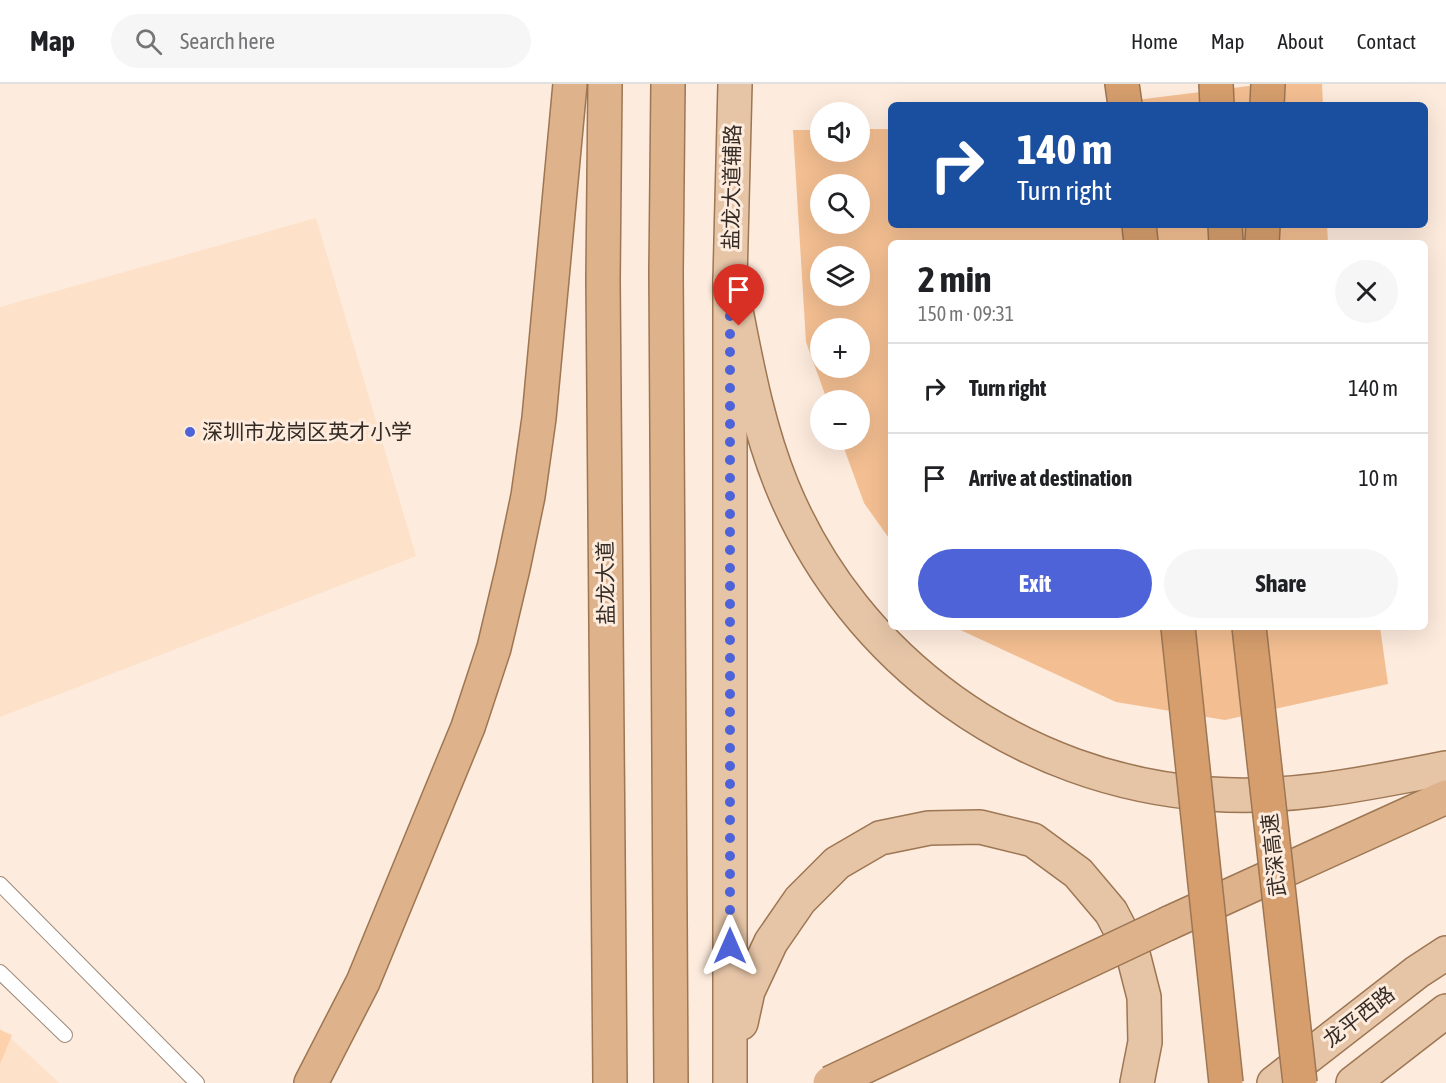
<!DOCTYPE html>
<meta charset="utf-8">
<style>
body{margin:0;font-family:"Asap Condensed","Noto Sans SC",sans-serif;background:#f6f6f6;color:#202124;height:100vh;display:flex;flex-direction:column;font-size:22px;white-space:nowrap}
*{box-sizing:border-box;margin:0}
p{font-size:20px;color:#757577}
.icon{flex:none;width:33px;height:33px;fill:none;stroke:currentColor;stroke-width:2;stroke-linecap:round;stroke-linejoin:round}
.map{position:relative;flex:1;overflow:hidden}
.details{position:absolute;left:888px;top:156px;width:540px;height:390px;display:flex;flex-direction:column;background:#fff;border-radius:9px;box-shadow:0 6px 24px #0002}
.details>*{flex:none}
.banner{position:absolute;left:888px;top:18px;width:540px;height:126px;border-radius:9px;box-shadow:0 6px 24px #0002;background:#1a4fa0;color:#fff;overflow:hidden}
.buttons{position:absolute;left:810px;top:18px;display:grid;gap:12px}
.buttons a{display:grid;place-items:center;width:60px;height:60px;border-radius:50%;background:#fff;box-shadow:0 6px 24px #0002;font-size:30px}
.pin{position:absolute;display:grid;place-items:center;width:51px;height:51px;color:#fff;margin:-62px -26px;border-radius:50% 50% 50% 0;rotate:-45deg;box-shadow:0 0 6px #0007}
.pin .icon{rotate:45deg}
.me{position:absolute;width:66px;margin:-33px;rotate:0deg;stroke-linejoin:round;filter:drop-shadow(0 0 4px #0008)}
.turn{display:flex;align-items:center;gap:21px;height:126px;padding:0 30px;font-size:27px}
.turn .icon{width:78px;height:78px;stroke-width:2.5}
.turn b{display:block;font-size:42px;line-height:51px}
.round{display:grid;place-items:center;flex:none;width:63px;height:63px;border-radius:32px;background:#f6f6f6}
.headline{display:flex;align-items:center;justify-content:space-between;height:102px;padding:0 30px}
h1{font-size:36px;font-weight:700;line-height:45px}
.action{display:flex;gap:12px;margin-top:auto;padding:12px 30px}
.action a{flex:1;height:69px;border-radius:36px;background:#4f63d8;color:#fff;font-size:24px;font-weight:700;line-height:69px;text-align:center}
.action a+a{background:#f6f6f6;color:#202124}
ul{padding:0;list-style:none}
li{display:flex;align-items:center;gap:18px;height:90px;padding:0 30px;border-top:2px solid #e0e0e0}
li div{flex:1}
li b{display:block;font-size:22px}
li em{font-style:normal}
header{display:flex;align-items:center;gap:36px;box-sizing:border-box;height:84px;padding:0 30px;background:#fff;border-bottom:2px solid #e0e0e0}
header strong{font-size:28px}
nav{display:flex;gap:33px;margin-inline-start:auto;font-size:21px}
.search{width:420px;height:54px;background:#f6f6f6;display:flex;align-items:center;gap:15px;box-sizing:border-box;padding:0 21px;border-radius:33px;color:#757577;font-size:22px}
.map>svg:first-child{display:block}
.built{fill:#fde1c9}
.green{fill:#f3be91;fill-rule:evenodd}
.building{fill:#fcd1ac}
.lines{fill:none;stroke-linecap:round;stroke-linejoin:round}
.service-casing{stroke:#9d8978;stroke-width:16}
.primary-casing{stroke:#9d7653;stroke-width:36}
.trunk-casing{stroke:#9d7653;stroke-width:36}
.motorway-casing{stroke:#9d7653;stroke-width:36}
.service{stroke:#fff;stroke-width:14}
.primary{stroke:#e6c5a7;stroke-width:33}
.trunk{stroke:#deb28a;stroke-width:33}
.motorway{stroke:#d69e6d;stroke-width:33}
.trunk-bridge-casing{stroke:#9d7653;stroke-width:36;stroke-linecap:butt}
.motorway-bridge-casing{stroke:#9d7653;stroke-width:36;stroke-linecap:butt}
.trunk-bridge{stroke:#deb28a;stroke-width:33}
.motorway-bridge{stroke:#d69e6d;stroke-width:33}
.route{stroke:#4f63d8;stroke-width:10;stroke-dasharray:0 18}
.poi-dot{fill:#4f63d8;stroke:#fdebdd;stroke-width:2}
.labels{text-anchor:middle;stroke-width:6;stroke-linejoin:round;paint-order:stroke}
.street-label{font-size:21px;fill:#342b24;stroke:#fdebdd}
.poi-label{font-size:21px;fill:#342b24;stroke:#fdebdd;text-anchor:start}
</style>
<header>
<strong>Map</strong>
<div class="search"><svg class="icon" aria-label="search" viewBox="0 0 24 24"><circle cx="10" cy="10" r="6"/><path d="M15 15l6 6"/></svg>Search here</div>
<nav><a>Home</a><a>Map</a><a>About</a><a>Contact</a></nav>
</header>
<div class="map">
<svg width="1446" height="999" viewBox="0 0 1446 999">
<rect width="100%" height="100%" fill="#fdebdd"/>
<g class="built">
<path d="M 316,134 L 416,472 L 0,633 L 0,223 Z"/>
<path d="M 0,944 L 59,999 L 0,999 Z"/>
</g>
<g class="green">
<path d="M 1265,0 L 1322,0 L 1323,21 L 1096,21 Z"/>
<path d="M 860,45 L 891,45 L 891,141 L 1327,141 L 1328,159 L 891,159 L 891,457 L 864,419 L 841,356 L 860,356 L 860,316 L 827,316 L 806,258 L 793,46 L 820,46 L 820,68 L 860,68 ZM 820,100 L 860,100 L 860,140 L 820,140 ZM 820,172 L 860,172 L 860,212 L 820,212 ZM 820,244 L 860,244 L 860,284 L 820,284 Z"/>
<path d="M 954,543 L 1380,543 L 1388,600 L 1225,636 L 1116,618 Z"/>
</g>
<path class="building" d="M 0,946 L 12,951 L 0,980 Z"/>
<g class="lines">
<defs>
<g id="service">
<path d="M 0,800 L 197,999"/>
<path d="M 0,888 L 65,951"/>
</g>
<g id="primary">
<path d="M 730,196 C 744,265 755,336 782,402 C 854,578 1021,697 1210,710 C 1290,716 1369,699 1446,684"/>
<path d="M 741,939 L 748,907 L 771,858 L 800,816 L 837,779 L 880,754 L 929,744 L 980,743 L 1033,756 L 1078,789 L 1111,828 L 1133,870 L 1144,913 L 1145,958 L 1137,999"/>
<path d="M 730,999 L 730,196 L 735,0"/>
<path d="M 1274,999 L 1417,888 L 1446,869"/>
<path d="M 1353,999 L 1446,927"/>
</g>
<g id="trunk">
<path d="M 605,0 L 603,196 L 610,999"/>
<path d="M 668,0 L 666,188 L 671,999"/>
<path d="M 1169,839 L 1446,713"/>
<path d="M 311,999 L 363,898 L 468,643 L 494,564 L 513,484 L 528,412 L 539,334 L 570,0"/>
</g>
<g id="motorway">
<path d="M 1122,0 L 1125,21"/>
<path d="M 1216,0 L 1217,21"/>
<path d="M 1267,21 L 1268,0"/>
<path d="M 1139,141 L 1141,159"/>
<path d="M 1225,141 L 1226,159"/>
<path d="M 1262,159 L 1263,141"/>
</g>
</defs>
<use href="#service" class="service-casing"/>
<use href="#primary" class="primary-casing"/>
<use href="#trunk" class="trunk-casing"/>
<use href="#motorway" class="motorway-casing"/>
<use href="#service" class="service"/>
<use href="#primary" class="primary"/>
<use href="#trunk" class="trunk"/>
<use href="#motorway" class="motorway"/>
<defs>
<path id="trunk-bridge" d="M 830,999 L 1169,839"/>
<g id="motorway-bridge">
<path d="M 1178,543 L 1226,999"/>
<path d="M 1249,543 L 1300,999"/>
</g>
</defs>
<use href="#trunk-bridge" class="trunk-bridge-casing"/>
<use href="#motorway-bridge" class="motorway-bridge-casing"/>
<use href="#trunk-bridge" class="trunk-bridge"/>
<use href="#motorway-bridge" class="motorway-bridge"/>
</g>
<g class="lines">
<path class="route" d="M 730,862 L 730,196 L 739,242"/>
</g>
<circle class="poi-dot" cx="190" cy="348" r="6"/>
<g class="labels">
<g class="street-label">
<text transform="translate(732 103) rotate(-89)" y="7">盐龙大道辅路</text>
<text transform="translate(606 499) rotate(-91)" y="7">盐龙大道</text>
<text transform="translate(1274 771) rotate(-96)" y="7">武深高速</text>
<text transform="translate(1359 933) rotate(-38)" y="7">龙平西路</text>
</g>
<g class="poi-label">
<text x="202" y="355">深圳市龙岗区英才小学</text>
</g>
</g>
</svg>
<div class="buttons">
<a><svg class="icon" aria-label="sound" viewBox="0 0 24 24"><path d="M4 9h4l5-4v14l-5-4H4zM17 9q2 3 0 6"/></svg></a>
<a><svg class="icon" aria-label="search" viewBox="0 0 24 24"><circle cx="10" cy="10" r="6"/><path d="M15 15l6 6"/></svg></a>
<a><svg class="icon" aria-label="layers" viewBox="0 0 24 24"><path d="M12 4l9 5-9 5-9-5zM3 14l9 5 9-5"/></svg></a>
<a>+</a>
<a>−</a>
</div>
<div class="pin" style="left:739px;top:242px;background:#d93025"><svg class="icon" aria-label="arrive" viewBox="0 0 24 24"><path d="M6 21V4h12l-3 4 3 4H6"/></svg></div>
<svg class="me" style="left:730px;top:862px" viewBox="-20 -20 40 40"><path d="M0-17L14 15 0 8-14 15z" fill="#4f63d8" stroke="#fff" stroke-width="4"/></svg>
<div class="banner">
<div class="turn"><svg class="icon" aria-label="right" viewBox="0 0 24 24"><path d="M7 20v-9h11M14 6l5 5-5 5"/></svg><div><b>140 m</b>Turn right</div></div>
</div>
<section class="details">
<div class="headline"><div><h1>2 min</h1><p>150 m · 09:31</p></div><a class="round"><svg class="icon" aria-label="close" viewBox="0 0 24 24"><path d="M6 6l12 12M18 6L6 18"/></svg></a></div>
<ul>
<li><svg class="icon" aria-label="right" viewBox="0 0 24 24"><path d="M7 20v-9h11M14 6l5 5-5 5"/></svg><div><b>Turn right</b></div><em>140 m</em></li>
<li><svg class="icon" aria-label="arrive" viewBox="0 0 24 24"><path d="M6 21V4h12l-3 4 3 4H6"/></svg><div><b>Arrive at destination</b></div><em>10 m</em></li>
</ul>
<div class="action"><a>Exit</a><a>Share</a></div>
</section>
</div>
